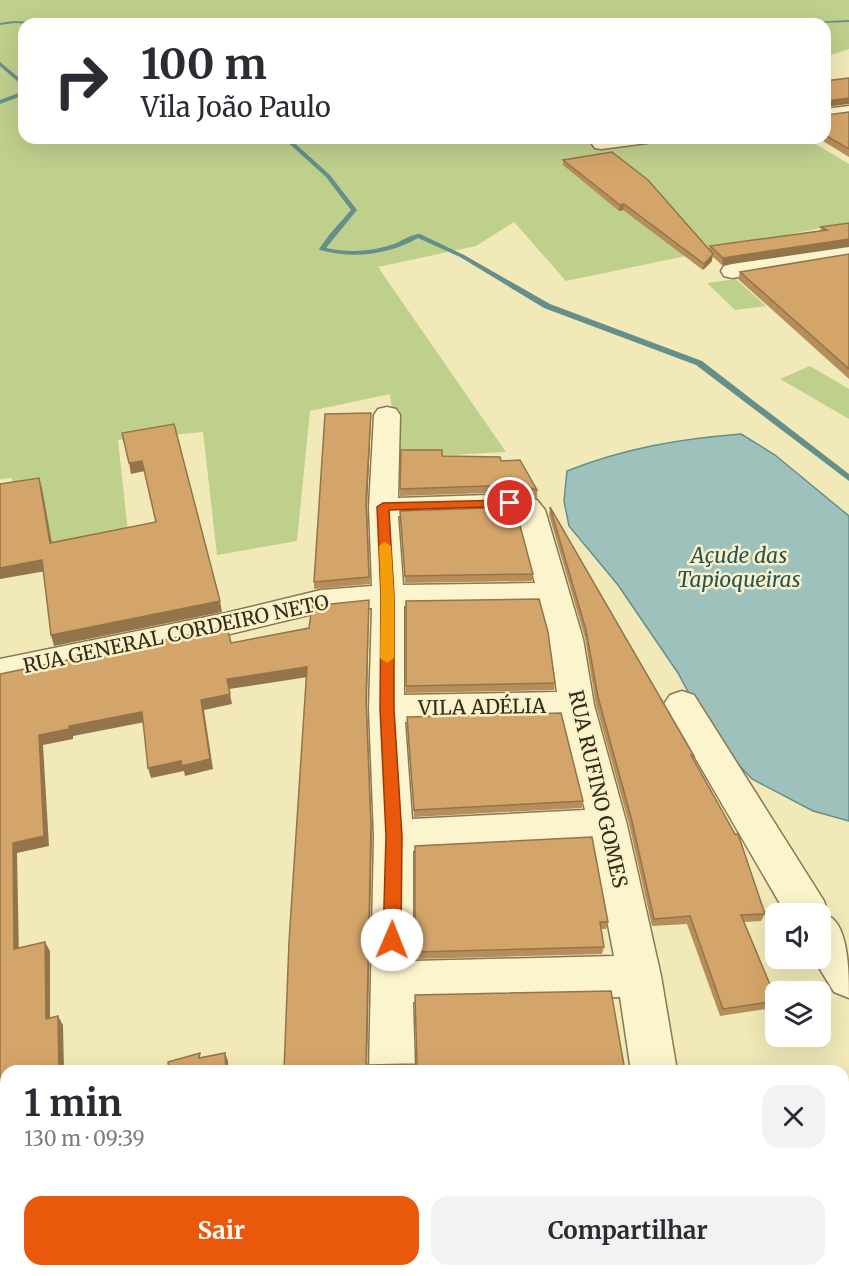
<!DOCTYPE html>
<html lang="pt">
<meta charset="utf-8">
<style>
body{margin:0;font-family:Merriweather,serif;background:#f2f2f3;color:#2b2b33;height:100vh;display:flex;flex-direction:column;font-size:22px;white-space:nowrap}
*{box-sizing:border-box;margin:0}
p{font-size:20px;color:#7c7c81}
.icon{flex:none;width:33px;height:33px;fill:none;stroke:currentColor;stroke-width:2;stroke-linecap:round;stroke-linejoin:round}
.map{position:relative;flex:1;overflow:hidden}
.details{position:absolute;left:0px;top:1065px;width:849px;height:212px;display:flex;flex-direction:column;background:#fff;border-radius:18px 18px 0 0;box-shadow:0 6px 24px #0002}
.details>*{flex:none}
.banner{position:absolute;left:18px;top:18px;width:813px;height:126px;border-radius:18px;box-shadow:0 6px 24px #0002;background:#fff;color:#2b2b33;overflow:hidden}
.tools{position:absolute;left:765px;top:903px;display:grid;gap:12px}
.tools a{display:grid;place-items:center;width:66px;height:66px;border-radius:12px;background:#fff;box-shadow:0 6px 24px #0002;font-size:30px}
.pin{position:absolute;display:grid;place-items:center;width:51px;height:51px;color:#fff;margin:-26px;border:3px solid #fff;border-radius:50%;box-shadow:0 2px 6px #0007}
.me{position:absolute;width:66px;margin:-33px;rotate:1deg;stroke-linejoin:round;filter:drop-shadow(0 0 4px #0008)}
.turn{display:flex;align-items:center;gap:21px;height:126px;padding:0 24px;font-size:27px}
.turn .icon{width:78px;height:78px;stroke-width:2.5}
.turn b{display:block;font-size:42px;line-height:51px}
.round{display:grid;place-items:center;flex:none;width:63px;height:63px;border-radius:18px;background:#f2f2f3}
.head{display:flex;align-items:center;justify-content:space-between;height:102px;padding:0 24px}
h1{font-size:36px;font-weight:700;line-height:45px}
.primary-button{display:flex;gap:12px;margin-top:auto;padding:12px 24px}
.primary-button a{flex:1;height:69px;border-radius:18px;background:#ea580c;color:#fff;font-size:24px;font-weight:700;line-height:69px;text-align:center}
.primary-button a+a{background:#f2f2f3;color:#2b2b33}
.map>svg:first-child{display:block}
.green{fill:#bfd08c}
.water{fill:#9ec1bc;stroke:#658f8a;stroke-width:1.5}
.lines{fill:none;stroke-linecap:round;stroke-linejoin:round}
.stream{fill:#658f8a;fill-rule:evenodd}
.minor-casing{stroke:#897752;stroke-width:3}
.minor{fill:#fcf4cc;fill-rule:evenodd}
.wall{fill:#b68e5b}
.shaded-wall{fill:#94744a}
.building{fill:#d4a56a;stroke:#94744a;stroke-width:1.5}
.route{fill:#ea580c;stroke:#983908;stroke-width:1.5}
.slow{fill:#f59e0b}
.labels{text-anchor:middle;stroke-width:5;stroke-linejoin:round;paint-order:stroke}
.street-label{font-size:20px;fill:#362b19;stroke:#f9f1c9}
.water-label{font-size:21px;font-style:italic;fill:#265458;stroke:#f9f1c9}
</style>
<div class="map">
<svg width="849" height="1276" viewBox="0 0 849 1276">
<rect width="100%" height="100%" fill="#f2e9b8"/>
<g class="green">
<path d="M 0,0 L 849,0 L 849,49 L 825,57 L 825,24 L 24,24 L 24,138 L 806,138 L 849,164 L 849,222 L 566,281 L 514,222 L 476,246 L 378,267 L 506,452 L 398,458 L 390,394 L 310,411 L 297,541 L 217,555 L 203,432 L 118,440 L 128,532 L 25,551 L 12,478 L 0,479 Z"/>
<path d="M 736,279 L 766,306 L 735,310 L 707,283 Z"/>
<path d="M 810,366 L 849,389 L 849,419 L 780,379 Z"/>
</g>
<path class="water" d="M 741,434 L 775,455 L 849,516 L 849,821 L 813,811 L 752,779 L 712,737 L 678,673 L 618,585 L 569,526 L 564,501 L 567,471 C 625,448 679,439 741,434 Z"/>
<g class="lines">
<g class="stream">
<path d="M 849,20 L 849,22 L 791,24 L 793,23 Z"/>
<path d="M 14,21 L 76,24 L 311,23 L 313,24 L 33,24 L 14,23 L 0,25 L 0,23 Z"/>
<path d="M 0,62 L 24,82 L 24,87 L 0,66 Z"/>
<path d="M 24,91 L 24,95 L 0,104 L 0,100 Z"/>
<path d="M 283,138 L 289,138 L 330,175 L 357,210 L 326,248 C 348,253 372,252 394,244 C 402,241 411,234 420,234 L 464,255 L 550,304 L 702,361 L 849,474 L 849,481 L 696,365 L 544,308 L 460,257 L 418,238 C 388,255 353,259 320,250 L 319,249 L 329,235 L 351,210 L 326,177 Z"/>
</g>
<defs>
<g id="minor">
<path d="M 849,106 L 849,116 L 825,119 L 825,109 Z"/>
<path d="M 606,138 L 656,138 L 653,142 L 647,143 L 601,149 L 595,148 L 592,144 L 595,140 Z"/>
<path d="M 849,247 L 849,259 L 732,278 L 724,276 L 721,271 L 724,266 L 732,264 Z"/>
<path d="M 387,407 L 396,409 L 400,415 L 398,498 L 520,494 L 537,500 L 545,510 L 583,639 L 594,705 L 627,825 L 661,976 L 677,1071 L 631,1071 L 620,997 L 413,1002 L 415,1071 L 369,1071 L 374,836 L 369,709 L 372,608 L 321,612 L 226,635 L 0,683 L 0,659 L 226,613 L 321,590 L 372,586 L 369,507 L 374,415 L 378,409 ZM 516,512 L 535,583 L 403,585 L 398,516 ZM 540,604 L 549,639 L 557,692 L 404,695 L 404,606 ZM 562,718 L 585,810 L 412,819 L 405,722 ZM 592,842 L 614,956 L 413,961 L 413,851 Z"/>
<path d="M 682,691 L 694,695 L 824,901 L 829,916 C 849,927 849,974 849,998 L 834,992 L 813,958 L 820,958 L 820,914 L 786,914 L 664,704 L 670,695 Z"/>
<path d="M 664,1270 L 716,1270 L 717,1276 L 665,1276 Z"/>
</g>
</defs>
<use href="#minor" class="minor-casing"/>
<use href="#minor" class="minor"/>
</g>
<g class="wall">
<path d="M 849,112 L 849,157 L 818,138 L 825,138 L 825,113 L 827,115 Z"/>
<path d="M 563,160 L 709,250 L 710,246 L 820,231 L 821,227 L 849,223 L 722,265 L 712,256 L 712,261 L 703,270 L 623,210 L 619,211 L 563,165 Z"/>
<path d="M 849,254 L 849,379 L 738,279 L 740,272 Z"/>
<path d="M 371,420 L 367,507 L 370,584 L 314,589 L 314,582 Z"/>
<path d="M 401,450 L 442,456 L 501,461 L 537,490 L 537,498 L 520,492 L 400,496 Z"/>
<path d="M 550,507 L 694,756 L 693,759 L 765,914 L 761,921 L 744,922 L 776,999 L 776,1003 L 773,1008 L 720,1016 L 687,924 L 652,926 L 629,824 L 596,705 L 585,638 L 549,515 Z"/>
<path d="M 400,518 L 533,574 L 532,581 L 405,583 Z"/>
<path d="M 406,601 L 555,683 L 554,690 L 406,693 Z"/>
<path d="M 407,724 L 583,801 L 582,808 L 414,817 Z"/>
<path d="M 415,846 L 608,922 L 606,929 L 601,929 L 604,947 L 602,954 L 415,959 Z"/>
<path d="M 849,1180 L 849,1258 L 843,1259 L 843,1181 Z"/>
<path d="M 591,1270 L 658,1270 L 656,1276 L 592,1276 Z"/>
<path d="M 718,1270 L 787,1270 L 759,1276 L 717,1276 L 718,1273 Z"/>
</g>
<g class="shaded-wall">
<path d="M 849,98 L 849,104 L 825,107 L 825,102 L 826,101 Z"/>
<path d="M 624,204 L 623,210 L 619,211 L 620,205 Z"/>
<path d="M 849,239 L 849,246 L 722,265 L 723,258 Z"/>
<path d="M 713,254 L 712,261 L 703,270 L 704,264 Z"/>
<path d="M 371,413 L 367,507 L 370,584 L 366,500 Z"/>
<path d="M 142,461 L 145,471 L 131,474 L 129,463 Z"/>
<path d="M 39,478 L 42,488 L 54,554 L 50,543 Z"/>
<path d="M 42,560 L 46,571 L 0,579 L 0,568 Z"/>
<path d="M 369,600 L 367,709 L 372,836 L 367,1071 L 366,699 Z"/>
<path d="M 220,601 L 222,612 L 54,646 L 51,635 Z"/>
<path d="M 307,667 L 308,677 L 229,689 L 232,704 L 204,710 L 213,769 L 185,776 L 184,771 L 151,778 L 148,768 L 201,700 L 227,679 Z"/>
<path d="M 142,712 L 145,722 L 73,736 L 73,739 L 43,745 L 49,846 L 17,853 L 19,958 L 14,949 L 13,843 L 39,735 L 69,726 Z"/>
<path d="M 45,942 L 50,951 L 50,1028 L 46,1019 Z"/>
<path d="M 58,1016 L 63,1025 L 64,1071 L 59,1071 Z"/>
<path d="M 225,1053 L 228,1061 L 228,1071 L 226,1071 Z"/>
<path d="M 9,1270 L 15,1270 L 15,1276 L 0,1276 Z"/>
</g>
<g class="building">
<path d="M 849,78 L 849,98 L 826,101 L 825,102 L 825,81 Z"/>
<path d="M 849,112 L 849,149 L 825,135 L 825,113 L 827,115 Z"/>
<path d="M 612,152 L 648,180 L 713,254 L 704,264 L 624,204 L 620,205 L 563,160 Z"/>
<path d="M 849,223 L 849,239 L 723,258 L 710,246 L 827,230 L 821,227 Z"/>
<path d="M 849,254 L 849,369 L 740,272 Z"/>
<path d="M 371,413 L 366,500 L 369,577 L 314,582 L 325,414 Z"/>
<path d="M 174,424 L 220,601 L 51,635 L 42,560 L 0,568 L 0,484 L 39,478 L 50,543 L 156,522 L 142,461 L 129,463 L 122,433 Z"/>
<path d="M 401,450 L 442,450 L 442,456 L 500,457 L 501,461 L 520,460 L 537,490 L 520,485 L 400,489 Z"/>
<path d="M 515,507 L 533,574 L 405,576 L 400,511 Z"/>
<path d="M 550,507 L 694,756 L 691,755 L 735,834 L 738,834 L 765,914 L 741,915 L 776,999 L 776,1001 L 723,1009 L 690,916 L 654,919 L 631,817 L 598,697 L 586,630 Z"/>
<path d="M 539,599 L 548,632 L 555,683 L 406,686 L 406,601 Z"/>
<path d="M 369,600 L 366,699 L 371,826 L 366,1063 L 368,1065 L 417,1064 L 415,995 L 611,991 L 625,1071 L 284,1071 L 289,942 L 307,667 L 227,679 L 230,694 L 201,700 L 210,759 L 182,766 L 181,761 L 148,768 L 142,712 L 69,726 L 69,729 L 39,735 L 44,836 L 13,843 L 14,949 L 45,942 L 46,1019 L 58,1016 L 59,1071 L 6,1071 L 6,1270 L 9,1270 L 9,1273 L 0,1276 L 0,674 L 227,627 L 231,643 L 309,628 L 312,606 Z"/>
<path d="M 561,713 L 583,801 L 414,810 L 407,717 Z"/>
<path d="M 592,837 L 608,922 L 600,922 L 604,947 L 415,952 L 415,846 Z"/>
<path d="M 200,1053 L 199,1058 L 225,1053 L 226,1071 L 169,1071 L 168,1062 Z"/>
<path d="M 849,1180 L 849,1252 L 843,1254 L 843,1181 Z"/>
<path d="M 105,1270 L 358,1270 L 413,1272 L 413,1270 L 539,1270 L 540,1276 L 105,1276 Z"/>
<path d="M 595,1270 L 651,1270 L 652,1276 L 595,1276 Z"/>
<path d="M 723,1270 L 757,1270 L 729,1276 L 721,1276 L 720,1271 Z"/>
</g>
<path class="route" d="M 510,500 L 516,503 L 515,506 L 389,510 L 394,596 L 394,709 L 402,836 L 401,940 L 398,945 L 392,948 L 386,945 L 383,940 L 386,836 L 380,709 L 381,596 L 377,507 L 383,503 Z"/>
<path class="slow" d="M 385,542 L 391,546 L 394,596 L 394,658 L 387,663 L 380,658 L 381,596 L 379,546 Z"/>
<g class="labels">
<g class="street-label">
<text transform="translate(176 634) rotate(-12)" y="7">RUA GENERAL CORDEIRO NETO</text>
<text transform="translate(482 707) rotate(-1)" y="7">VILA ADÉLIA</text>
<text transform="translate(598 789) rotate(77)" y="7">RUA RUFINO GOMES</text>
</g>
<g class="water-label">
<text x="739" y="563">Açude das<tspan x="739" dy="24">Tapioqueiras</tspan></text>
</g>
</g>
</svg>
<div class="tools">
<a><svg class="icon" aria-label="sound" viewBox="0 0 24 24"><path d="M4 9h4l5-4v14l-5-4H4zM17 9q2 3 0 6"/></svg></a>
<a><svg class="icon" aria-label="layers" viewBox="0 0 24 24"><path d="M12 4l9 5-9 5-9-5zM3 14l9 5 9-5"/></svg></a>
</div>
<div class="pin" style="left:510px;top:503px;background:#d93025"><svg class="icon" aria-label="arrive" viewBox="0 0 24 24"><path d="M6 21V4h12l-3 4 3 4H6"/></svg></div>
<svg class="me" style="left:392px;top:940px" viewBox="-20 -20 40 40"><circle r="19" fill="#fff"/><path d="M0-13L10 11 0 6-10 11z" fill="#ea580c"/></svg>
<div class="banner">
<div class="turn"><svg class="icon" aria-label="right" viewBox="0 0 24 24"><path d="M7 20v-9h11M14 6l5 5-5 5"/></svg><div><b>100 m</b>Vila João Paulo</div></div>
</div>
<section class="details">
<div class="head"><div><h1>1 min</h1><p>130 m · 09:39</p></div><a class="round"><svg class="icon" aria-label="close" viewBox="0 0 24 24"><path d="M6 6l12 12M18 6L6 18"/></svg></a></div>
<div class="primary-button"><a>Sair</a><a>Compartilhar</a></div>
</section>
</div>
